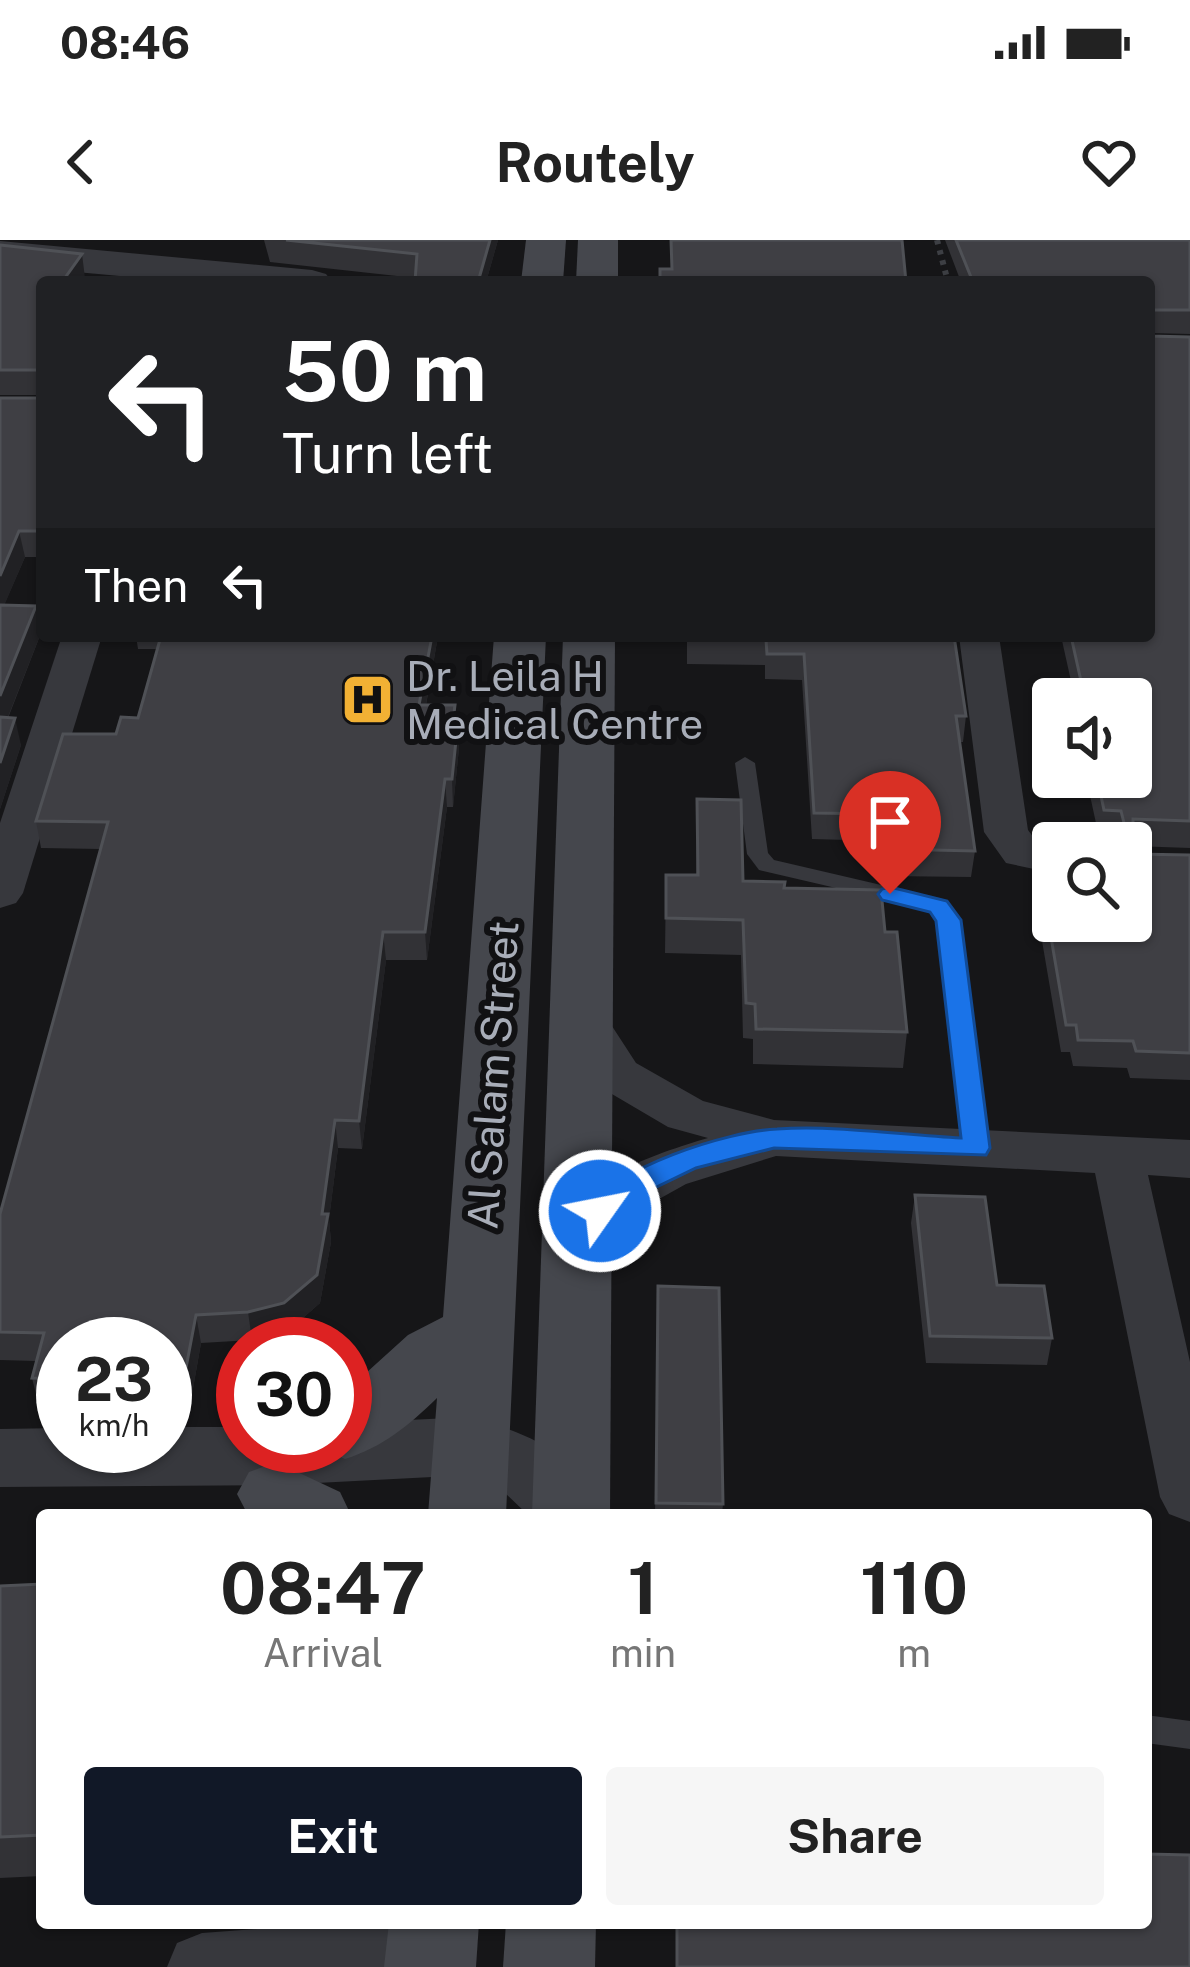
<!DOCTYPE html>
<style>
body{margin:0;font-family:"Public Sans",sans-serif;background:#f6f6f6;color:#222;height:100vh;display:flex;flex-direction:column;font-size:45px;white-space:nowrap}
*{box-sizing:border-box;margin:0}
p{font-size:39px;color:#767676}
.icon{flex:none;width:66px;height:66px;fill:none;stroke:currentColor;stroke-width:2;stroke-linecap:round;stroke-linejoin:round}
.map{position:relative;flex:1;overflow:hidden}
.side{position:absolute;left:36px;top:1269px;width:1116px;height:420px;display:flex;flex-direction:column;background:#fff;border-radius:12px;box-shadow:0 3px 9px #0004}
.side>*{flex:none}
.guide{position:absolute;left:36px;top:36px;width:1119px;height:366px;border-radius:12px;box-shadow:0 3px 9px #0004;background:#202124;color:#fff;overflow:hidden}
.tools{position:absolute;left:1032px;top:438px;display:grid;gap:24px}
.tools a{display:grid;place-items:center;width:120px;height:120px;border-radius:12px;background:#fff;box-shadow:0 3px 9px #0004;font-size:60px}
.speed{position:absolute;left:36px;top:1077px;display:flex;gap:24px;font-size:60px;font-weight:700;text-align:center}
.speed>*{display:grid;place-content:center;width:156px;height:156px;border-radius:50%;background:#fff;box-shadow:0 3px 9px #0004;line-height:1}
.speed small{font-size:30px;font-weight:400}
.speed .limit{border:18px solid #d22;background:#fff;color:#111}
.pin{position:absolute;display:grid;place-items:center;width:102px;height:102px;color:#fff;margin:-123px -51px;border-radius:50% 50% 50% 0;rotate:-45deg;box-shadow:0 0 12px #0007}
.pin .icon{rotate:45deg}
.me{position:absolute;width:132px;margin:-66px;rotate:57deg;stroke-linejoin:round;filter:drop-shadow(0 0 9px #0008)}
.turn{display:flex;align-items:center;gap:42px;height:252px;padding:0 48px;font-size:54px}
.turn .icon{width:156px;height:156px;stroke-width:2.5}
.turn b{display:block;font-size:84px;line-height:102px}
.then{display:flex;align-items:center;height:114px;padding:0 48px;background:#0003;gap:24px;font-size:45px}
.eta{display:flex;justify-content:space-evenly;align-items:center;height:204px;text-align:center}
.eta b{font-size:72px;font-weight:700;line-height:84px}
.action{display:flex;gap:24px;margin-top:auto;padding:24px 48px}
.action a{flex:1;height:138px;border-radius:12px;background:#111827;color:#fff;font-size:48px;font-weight:700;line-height:138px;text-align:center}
.action a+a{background:#f6f6f6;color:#222}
.status{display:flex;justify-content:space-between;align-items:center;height:84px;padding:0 60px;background:#fff;direction:ltr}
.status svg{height:33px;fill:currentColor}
header{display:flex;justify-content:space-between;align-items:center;height:156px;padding:0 48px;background:#fff;font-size:54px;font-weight:700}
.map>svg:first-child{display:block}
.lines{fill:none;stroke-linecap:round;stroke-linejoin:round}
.path{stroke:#3d3f44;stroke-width:6;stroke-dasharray:4.5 6;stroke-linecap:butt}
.service{fill:#37383d;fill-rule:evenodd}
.minor{fill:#37383d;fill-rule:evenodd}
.tertiary{fill:#37383d;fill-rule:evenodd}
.secondary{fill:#45474d;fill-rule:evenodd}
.wall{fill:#323236}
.shaded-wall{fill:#212124}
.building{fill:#3f3f44;stroke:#4f5156;stroke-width:3}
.route{fill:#1a73e8;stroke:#114b97;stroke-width:3}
.labels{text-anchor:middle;stroke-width:12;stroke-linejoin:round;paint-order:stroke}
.poi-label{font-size:42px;fill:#a8adb8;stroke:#111113;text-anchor:start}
.street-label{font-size:42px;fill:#a8adb8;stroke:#111113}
</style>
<div class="status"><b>08:46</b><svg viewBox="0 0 49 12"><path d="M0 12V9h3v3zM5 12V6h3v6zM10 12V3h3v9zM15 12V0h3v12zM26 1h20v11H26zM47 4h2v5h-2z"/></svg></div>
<header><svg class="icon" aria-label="back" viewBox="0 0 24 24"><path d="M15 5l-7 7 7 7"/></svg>Routely<svg class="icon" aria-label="heart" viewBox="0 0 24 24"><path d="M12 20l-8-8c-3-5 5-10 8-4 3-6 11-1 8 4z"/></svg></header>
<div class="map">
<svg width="1190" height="1727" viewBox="0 0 1190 1727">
<rect width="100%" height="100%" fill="#161618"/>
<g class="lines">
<path class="path" d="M 937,0 L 948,42"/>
<g class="service">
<path d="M 745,517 L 755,523 L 768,613 L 774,620 L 937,658 L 957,673 L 988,909 L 985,915 L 967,915 L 964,909 L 935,676 L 922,668 L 759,630 L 747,614 L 735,523 Z"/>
<path d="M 1146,1475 L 1190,1481 L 1190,1509 L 1146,1503 Z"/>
</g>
<g class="minor">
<path d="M 62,396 L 102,396 L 23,653 L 16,663 L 0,668 L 0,583 Z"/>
<path d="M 959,396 L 999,396 L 1028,590 L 1037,602 L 1053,605 L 1053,633 L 1006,623 L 984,592 Z"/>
<path d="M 580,759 L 597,763 L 636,823 L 703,861 L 774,880 L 1190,900 L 1190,938 L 1148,935 L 1190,1122 L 1190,1282 L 1169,1274 L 1160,1257 L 1095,933 L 776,916 L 686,944 L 643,968 L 595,1005 L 576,1011 L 557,1005 L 549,991 C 578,940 654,914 708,898 L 668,887 L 600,847 L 556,775 L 563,763 Z"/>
<path d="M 338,1683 L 449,1683 L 457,1686 L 467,1710 L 460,1727 L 167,1727 L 177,1703 L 202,1693 Z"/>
</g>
<g class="tertiary">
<path d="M 0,1 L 312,30 L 326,34 L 332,42 L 185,42 L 0,25 Z"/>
<path d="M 471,1177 C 527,1193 580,1215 608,1270 L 606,1275 L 528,1275 L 505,1253 L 471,1235 L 278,1245 L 0,1247 L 0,1189 L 63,1188 L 63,1206 L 165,1206 L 165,1187 L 243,1187 L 243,1206 L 345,1206 L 345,1183 Z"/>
</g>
<g class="secondary">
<path d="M 526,0 L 566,0 L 563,42 L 521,42 Z"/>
<path d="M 578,0 L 618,0 L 618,42 L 576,42 Z"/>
<path d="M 494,396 L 546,396 L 506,1275 L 428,1275 L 437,1158 C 408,1186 383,1207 345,1219 L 316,1206 L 345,1206 L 345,1152 L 408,1095 L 443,1077 Z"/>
<path d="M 563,396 L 615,396 L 610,1275 L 532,1275 Z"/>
<path d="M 276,1222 L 340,1252 L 351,1275 L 248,1275 L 237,1254 L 249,1232 Z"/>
<path d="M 389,1683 L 479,1683 L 476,1727 L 384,1727 Z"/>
<path d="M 506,1683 L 596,1683 L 595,1727 L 503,1727 Z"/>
</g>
</g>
<g class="wall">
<path d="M 264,0 L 498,0 L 486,42 L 415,42 L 415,38 L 270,22 Z"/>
<path d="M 945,0 L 1190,0 L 1190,94 L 1150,93 L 1150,96 L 1190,97 L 1190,608 L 1133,606 L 1133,614 L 1190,615 L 1190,840 L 1130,838 L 1127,828 L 1073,826 L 1070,812 L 1061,812 L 1041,695 L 1046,668 L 1131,670 L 1132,667 L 1131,603 L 1117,603 L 1116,597 L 1099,597 L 1086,537 L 1131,537 L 1131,459 L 1075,459 L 1061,396 L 1149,396 L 1149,42 L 961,42 Z"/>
<path d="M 0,5 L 85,38 L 83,42 L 42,42 L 42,317 L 25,317 L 4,365 L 36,366 L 41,393 L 8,478 L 21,505 L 0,569 L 0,158 L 41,158 L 41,155 L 0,155 Z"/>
<path d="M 136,396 L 438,396 L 426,465 L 458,481 L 459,508 L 453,567 L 447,567 L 427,720 L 386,720 L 362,909 L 338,908 L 329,979 L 331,1002 L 320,1063 L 288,1091 L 252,1100 L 201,1103 L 188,1177 L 165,1177 L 165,1104 L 63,1104 L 63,1166 L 39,1166 L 32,1138 L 36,1121 L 0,1120 L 0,974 L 100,609 L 41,608 L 36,581 L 116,494 L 138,478 L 157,409 L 138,409 Z"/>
<path d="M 687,396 L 954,396 L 966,476 L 963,502 L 960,502 L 975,611 L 971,637 L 887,636 L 883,601 L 812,599 L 802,440 L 765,439 L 765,425 L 687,424 Z"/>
<path d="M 697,559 L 743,641 L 784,648 L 885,692 L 907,792 L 903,828 L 753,824 L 753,799 L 743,798 L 741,715 L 665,713 L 666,635 L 696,635 Z"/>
<path d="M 915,955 L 997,1045 L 1052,1098 L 1047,1125 L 926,1123 L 911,983 Z"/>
<path d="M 658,1046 L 723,1264 L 722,1275 L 655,1275 Z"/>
<path d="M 42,1344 L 42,1636 L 0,1638 L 0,1346 Z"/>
</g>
<g class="shaded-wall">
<path d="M 490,0 L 498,0 L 486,42 L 478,42 Z"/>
<path d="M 82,14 L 85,38 L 83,42 L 62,42 Z"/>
<path d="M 19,291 L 25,317 L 0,375 L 0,336 Z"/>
<path d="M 36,366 L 41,393 L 0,497 L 0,456 Z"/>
<path d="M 432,396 L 438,396 L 421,492 L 419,465 Z"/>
<path d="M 15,478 L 21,505 L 0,569 L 0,523 Z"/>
<path d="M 458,481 L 459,508 L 453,567 L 452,539 Z"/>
<path d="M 445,539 L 447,567 L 427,720 L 425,692 Z"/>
<path d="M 383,692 L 386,720 L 362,909 L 359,881 Z"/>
<path d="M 335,880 L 338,908 L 329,979 L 331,1002 L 320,1063 L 288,1091 L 252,1100 L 248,1072 L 322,974 Z"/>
<path d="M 196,1075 L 201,1103 L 188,1177 L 182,1149 Z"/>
</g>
<g class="building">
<path d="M 286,0 L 490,0 L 478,42 L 415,42 L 417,14 Z"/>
<path d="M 671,0 L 902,0 L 906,42 L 660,42 L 660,29 L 672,29 Z"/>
<path d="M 956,0 L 1190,0 L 1190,70 L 1150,70 L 1150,96 L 1190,97 L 1190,581 L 1133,579 L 1133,614 L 1190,615 L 1190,813 L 1136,811 L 1133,801 L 1078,800 L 1076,785 L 1066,785 L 1046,668 L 1053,668 L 1053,681 L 1131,681 L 1131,670 L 1139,670 L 1135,653 L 1141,653 L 1131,612 L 1131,603 L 1129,603 L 1121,571 L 1104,570 L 1097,537 L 1131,537 L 1131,459 L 1085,459 L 1071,396 L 1149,396 L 1149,42 L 973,42 Z"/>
<path d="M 0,5 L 82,14 L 62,42 L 42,42 L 42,291 L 19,291 L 0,336 L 0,158 L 41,158 L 41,130 L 0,130 Z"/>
<path d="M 0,365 L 36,366 L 0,456 Z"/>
<path d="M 161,396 L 432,396 L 419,465 L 455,465 L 453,481 L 458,481 L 452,539 L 445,539 L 425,692 L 383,692 L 359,881 L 335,880 L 322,974 L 328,974 L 317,1035 L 284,1063 L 248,1072 L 196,1075 L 182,1149 L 165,1149 L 165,1104 L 63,1104 L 63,1139 L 32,1138 L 44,1093 L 0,1092 L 0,974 L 108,582 L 36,581 L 63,494 L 116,494 L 121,477 L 138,478 Z"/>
<path d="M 688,396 L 954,396 L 966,476 L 956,476 L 975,611 L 890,609 L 886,574 L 814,573 L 804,414 L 767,414 L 766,400 L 688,398 Z"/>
<path d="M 0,477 L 15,478 L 0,523 Z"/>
<path d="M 697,559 L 741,560 L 743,641 L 785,642 L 784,648 L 881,650 L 885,692 L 897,692 L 907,792 L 756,789 L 755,764 L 746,763 L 743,680 L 666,678 L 666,635 L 698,635 Z"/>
<path d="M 915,955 L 985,957 L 997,1045 L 1044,1046 L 1052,1098 L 930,1096 Z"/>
<path d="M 658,1046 L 719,1048 L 723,1264 L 656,1263 Z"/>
<path d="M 42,1344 L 42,1595 L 0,1597 L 0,1346 Z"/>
<path d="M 1146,1614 L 1190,1615 L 1190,1727 L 677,1727 L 677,1683 L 1146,1683 Z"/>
</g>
<path class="route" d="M 890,647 L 947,661 L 961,680 L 990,908 L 986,915 L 774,908 L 696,928 L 634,958 L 610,978 L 590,978 L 586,971 C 612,928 728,891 777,889 C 837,885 901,895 961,898 L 936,681 L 930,672 L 882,660 L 878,654 L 882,649 Z"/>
<defs>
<symbol id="hospital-square" viewBox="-11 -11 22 22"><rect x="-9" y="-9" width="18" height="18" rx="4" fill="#f2b134" stroke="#111113"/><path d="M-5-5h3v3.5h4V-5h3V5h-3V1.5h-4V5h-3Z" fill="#111"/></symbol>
</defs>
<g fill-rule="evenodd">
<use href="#hospital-square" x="338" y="430" width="59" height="59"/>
</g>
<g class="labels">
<g class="poi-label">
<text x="406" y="451">Dr. Leila H<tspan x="406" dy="48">Medical Centre</tspan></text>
</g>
<g class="street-label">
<text transform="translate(493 835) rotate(-86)" y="15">Al Salam Street</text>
</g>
</g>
</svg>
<div class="tools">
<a><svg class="icon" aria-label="sound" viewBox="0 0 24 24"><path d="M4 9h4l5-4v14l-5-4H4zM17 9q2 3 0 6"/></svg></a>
<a><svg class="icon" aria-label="search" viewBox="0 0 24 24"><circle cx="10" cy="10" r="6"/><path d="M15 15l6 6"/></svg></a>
</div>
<div class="speed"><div>23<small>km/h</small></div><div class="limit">30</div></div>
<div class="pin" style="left:890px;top:654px;background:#d93025"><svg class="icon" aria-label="arrive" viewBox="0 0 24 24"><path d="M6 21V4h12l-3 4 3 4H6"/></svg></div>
<svg class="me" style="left:600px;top:971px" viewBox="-20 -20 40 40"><circle r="17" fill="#1a73e8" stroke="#fff" stroke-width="3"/><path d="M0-11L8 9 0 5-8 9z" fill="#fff"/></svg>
<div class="guide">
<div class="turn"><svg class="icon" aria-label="left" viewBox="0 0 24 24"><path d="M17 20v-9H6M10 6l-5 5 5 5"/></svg><div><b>50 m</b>Turn left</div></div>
<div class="then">Then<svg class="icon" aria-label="left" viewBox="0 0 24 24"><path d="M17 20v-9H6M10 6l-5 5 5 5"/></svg></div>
</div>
<section class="side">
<div class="eta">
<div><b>08:47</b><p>Arrival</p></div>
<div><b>1</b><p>min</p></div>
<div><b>110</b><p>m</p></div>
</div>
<div class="action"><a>Exit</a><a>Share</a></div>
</section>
</div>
